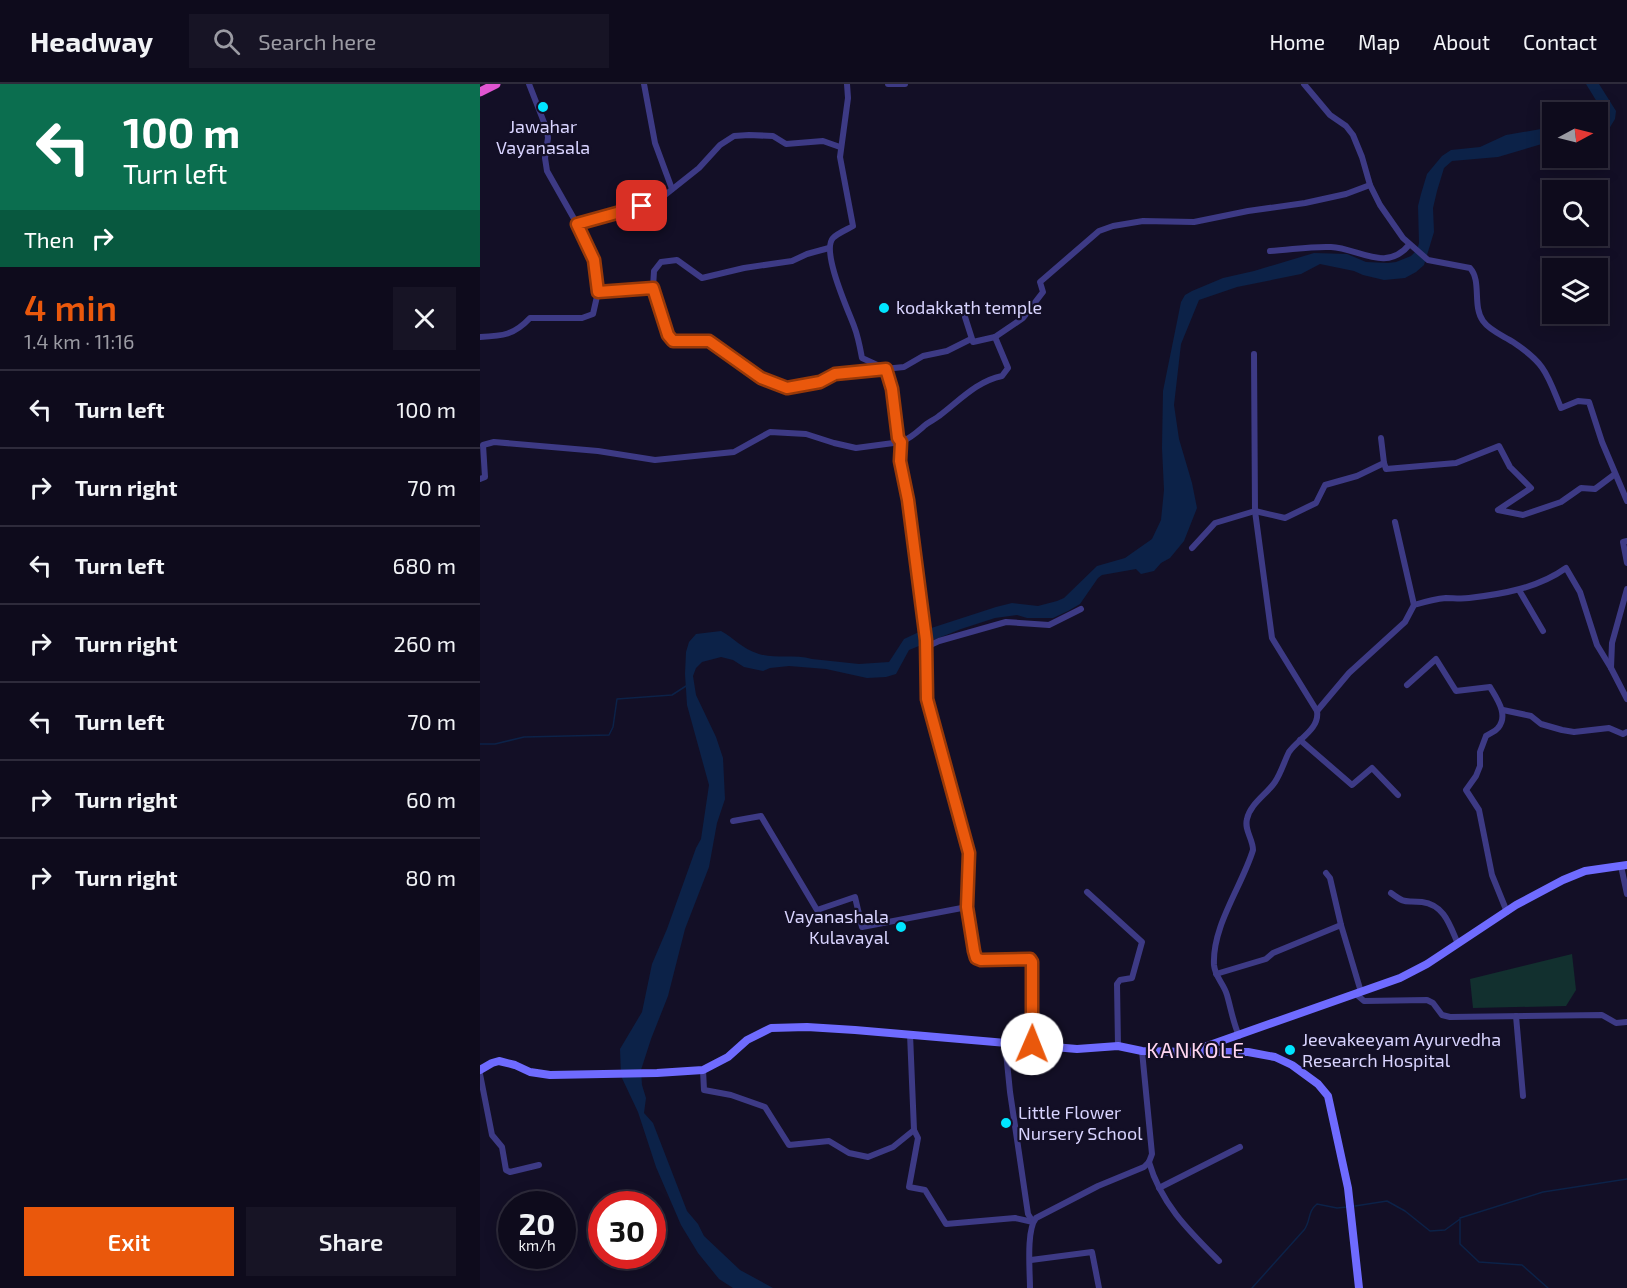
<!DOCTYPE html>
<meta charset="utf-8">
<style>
body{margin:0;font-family:"Exo 2",sans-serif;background:#171425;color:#f1f3f6;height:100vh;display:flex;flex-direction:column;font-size:22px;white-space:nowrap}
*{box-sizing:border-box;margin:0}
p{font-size:20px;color:#9b9ba3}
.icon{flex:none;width:33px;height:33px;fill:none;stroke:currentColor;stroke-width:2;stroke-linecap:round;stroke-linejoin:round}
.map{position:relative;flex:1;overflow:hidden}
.drawer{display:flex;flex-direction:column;background:#0e0b1c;width:480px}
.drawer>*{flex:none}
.guide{background:#0b6e4f;color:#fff;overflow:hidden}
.needle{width:39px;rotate:83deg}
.fabs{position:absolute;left:1062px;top:18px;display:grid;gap:12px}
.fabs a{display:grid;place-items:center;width:66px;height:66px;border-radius:0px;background:#0e0b1c;box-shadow:0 3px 15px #0003,0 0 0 2px #2e2b3b;font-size:30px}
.speed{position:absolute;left:18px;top:1107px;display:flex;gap:12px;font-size:30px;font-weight:700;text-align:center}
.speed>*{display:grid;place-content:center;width:78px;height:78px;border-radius:50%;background:#0e0b1c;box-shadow:0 3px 15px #0003,0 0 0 2px #2e2b3b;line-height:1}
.speed small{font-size:15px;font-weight:400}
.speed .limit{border:9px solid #d22;background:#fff;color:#111}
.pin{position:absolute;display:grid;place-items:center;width:51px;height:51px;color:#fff;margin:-26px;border-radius:12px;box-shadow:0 3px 9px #0006}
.me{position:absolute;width:66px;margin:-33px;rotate:1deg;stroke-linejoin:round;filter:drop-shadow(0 0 4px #0008)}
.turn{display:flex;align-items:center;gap:21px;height:126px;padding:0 24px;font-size:27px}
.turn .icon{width:78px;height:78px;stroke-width:2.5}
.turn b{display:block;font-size:42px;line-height:51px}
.then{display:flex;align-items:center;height:57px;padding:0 24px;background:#0003;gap:12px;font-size:22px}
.round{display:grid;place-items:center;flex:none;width:63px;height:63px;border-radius:0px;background:#171425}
.head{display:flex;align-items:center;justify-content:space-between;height:102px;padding:0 24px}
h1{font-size:36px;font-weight:600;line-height:45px;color:#ea580c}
.button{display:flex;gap:12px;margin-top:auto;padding:12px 24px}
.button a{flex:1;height:69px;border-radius:0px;background:#ea580c;color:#fff;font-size:24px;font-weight:600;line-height:69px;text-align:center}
.button a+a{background:#171425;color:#f1f3f6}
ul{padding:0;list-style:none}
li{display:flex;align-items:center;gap:18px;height:78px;padding:0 24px;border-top:2px solid #2e2b3b}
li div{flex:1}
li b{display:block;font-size:22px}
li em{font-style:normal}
header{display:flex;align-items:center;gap:36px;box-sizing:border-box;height:84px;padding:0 30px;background:#0e0b1c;border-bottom:2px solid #2e2b3b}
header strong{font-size:28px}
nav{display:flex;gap:33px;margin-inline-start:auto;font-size:21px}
.search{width:420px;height:54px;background:#171425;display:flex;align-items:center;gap:15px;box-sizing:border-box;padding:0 21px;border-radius:0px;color:#9b9ba3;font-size:22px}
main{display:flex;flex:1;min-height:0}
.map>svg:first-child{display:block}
.green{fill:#12302f}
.water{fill:#0c2248}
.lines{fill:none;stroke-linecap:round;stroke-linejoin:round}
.stream{stroke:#0c2248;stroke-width:1.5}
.minor{stroke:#3d3a85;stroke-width:6}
.secondary{stroke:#6f6bff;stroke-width:8}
.trunk{stroke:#e055d1;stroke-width:9}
.route-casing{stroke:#983908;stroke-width:15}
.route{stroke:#ea580c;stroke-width:10}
.poi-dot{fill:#00e5ff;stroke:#130f26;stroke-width:2}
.labels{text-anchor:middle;stroke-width:4.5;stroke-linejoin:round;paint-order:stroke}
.poi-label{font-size:18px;fill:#d9d4ff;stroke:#130f26;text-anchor:start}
.quarter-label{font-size:21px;letter-spacing:1.5px;fill:#ffd6f0;stroke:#130f26}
</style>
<header>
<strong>Headway</strong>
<div class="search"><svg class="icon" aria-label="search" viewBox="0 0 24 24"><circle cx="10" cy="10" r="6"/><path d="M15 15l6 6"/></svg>Search here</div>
<nav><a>Home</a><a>Map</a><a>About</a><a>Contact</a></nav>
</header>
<main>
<section class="drawer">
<div class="guide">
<div class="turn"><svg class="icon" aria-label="left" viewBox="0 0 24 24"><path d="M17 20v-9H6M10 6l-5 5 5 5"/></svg><div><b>100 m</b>Turn left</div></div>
<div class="then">Then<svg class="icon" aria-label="right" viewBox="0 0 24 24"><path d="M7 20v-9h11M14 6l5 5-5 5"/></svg></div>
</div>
<div class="head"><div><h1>4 min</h1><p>1.4 km · 11:16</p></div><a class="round"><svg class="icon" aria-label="close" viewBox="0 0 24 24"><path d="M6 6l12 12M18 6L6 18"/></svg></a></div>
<ul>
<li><svg class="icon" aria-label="left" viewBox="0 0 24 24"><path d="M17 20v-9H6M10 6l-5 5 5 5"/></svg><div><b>Turn left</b></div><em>100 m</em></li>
<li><svg class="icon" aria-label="right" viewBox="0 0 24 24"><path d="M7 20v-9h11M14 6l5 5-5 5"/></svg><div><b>Turn right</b></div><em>70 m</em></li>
<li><svg class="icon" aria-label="left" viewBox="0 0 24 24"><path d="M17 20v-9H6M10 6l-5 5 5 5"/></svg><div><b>Turn left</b></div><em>680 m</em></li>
<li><svg class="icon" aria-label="right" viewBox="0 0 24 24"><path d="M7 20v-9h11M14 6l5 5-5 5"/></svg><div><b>Turn right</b></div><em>260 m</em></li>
<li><svg class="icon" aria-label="left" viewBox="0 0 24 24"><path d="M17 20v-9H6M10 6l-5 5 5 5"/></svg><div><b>Turn left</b></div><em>70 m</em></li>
<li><svg class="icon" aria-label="right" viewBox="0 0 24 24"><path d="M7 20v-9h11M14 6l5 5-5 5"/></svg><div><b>Turn right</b></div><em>60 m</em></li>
<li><svg class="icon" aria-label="right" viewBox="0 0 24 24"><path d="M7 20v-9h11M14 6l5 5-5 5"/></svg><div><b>Turn right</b></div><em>80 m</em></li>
</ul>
<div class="button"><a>Exit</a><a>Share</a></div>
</section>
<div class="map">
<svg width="1147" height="1204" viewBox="0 0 1147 1204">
<rect width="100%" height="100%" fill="#130f26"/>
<path class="green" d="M 1092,870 L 1096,906 L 1086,922 L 993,924 L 990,895 Z"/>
<g class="water">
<path d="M 1106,0 L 1119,0 L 1136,27 L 1135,35 L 1124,53 L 1118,54 L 1118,31 L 1122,26 Z"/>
<path d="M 1072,40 L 1072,57 L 1018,73 L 972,77 L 964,84 L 957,107 L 953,124 L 954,148 L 944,181 L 936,188 L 925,194 L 904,196 L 883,191 L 874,187 L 840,180 L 821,190 L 757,203 L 719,216 L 701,260 L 694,321 L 699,355 L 712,399 L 717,424 L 704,457 L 690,474 L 681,479 L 674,487 L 661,490 L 656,485 L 622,491 L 618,494 L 600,520 L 588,527 L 573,534 L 547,534 L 537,531 L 515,534 L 481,545 L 429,566 L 416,590 L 406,593 L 387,594 L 346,585 L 309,582 L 290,584 L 283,587 L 264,583 L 253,576 L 241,573 L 222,578 L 216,584 L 213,592 L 216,611 L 236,653 L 243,674 L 245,715 L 237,739 L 229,783 L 205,845 L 188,912 L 171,955 L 161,986 L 162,1001 L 166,1014 L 164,1029 L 173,1039 L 207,1127 L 218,1140 L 224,1152 L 260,1186 L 293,1204 L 253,1204 L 239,1195 L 218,1169 L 201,1141 L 176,1083 L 158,1028 L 141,992 L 140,965 L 162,928 L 172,880 L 187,845 L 216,764 L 221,755 L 229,701 L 207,621 L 205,590 L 206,568 L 209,558 L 216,550 L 241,547 C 254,554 262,565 279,570 C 296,575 315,570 332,575 L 379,580 L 409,578 L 424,555 L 439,548 L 516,523 L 532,519 L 558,522 L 577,517 L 584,514 L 617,482 L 645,474 L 672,455 L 681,436 L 684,406 L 682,364 L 683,307 L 701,218 L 705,211 L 712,207 L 743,194 L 774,187 L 834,169 L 867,170 L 886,178 L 908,179 L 916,178 L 931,172 L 937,166 L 939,159 L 938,122 L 941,110 L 947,90 L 962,72 L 971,66 L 1000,63 L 1026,51 L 1061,45 Z"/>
</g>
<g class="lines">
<g class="stream">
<path d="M 0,660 L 15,660 L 44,653 L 129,651 L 133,643 L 137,615 L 192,611 L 206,602"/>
<path d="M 875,1122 L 907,1117 L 925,1127 L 950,1147 L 965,1146 L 980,1135"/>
<path d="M 980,1134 L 1063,1108 L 1147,1095"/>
<path d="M 980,1136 L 980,1160 L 999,1178 L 1042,1181 L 1068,1204"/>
<path d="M 772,1204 L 824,1146 C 831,1137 827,1128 837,1120 L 857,1124 L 867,1123"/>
</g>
<g class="minor">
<path d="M 164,0 L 175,59 L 192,105"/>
<path d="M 367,0 L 368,14 L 360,73 L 373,142 C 368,145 358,149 353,154 C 341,167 368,226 374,242 C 378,252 380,263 382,274 L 406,285 L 412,305 L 418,354 L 421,358 C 431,354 436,349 444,342 C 448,338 454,336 459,332 C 479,317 497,297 522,292 L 528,284 L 515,253 L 543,234 L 563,208 L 560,198 L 619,147 L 633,142 L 663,137 L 714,138 L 768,127 L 825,119 L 866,110 L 890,101"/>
<path d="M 408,0 L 425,0"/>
<path d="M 824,0 L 850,31 L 866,42 L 873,51 L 882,73 L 890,101 L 900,121 L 923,154 L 948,176 L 990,184 C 1002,197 992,222 1003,237 C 1010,247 1024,252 1033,258 C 1066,280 1067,290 1081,324 L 1098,317 L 1109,318 L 1122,358 L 1147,417"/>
<path d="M 97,140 L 175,119 L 219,84 L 240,61 L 254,52 L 269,51 L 293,52 L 306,60 L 343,57 L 360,63"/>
<path d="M 790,167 C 810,166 831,162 851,163 C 878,164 906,189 929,161"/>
<path d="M 173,204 L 188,251 L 193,257 L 229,257 L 281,294 L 307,304 L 340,298 L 355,290 L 424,283 L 443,272 L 467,267 L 491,255"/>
<path d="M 118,208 L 173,204 L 174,187 L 181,178 L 197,176 L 222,194 L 264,184 L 312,177 L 327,170 L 349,164"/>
<path d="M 485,233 L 493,258 L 515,253"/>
<path d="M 0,253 C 23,252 34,251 50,234 L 102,234 L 113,230 L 118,208 L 114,176 L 97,140 L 67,87 L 65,74 L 68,54 L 67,46 L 49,0"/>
<path d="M 774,270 L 775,427 L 792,554 L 837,627"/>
<path d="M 904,379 L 906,385 L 976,379 L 1019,362 L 1030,383 L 1051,404 L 1018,426 L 1043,431 L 1081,418 L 1101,404 L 1115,405 L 1135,390"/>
<path d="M 0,395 L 5,393 L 3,361 L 14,358 L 118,367 L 175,376 L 254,368 L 290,348 L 326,350 L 354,359 L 376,364 L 421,358 L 420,377 L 428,416 L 445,556 L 447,615 L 489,769 L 490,789 L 487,823 L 494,868 L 497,875 L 501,876 L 550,875 L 552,878 L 552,960"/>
<path d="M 915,438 L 934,521"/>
<path d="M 1147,457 L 1143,458 L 1147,479"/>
<path d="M 712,464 L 735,439 L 775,427 L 805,434 L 836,419 L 845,401 L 877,392 L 904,379 L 901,354"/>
<path d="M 1147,505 L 1132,559 L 1131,584 L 1147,615"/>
<path d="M 1039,506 L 1063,547"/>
<path d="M 446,563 L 459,557 L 526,538 L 569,541 L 601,525"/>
<path d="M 927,601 L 956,575 L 976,607 L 1010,603 C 1017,615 1029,631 1018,644 C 1015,648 1010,649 1006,652 L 1000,668 L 1000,682 L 996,692 L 986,706 L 999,726 L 1012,791 L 1027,828"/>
<path d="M 1023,626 L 1051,632 L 1061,640 L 1082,646 L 1094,648 L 1129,644 L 1143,650 L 1147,648"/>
<path d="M 820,656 L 872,701 L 892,684 L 918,711"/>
<path d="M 253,737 L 281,732 L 337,826 L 375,813 L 382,843 L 487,823"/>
<path d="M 1141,782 L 1147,810"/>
<path d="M 846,789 L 850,794 L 861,841"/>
<path d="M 607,808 L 662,858 L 652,894 L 640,896 L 637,900 L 638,962"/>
<path d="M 911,809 C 927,821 924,816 942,818 C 965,821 970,842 978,860"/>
<path d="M 736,890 L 786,875 L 793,869 L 861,841 L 881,908"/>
<path d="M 876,910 L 884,917 L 947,916 L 953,919 L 962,931 L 970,933 L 1122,931 L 1136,939 L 1147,938"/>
<path d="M 1036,932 L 1043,1012"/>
<path d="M 759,952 C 753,938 751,925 747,911 C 744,900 735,893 734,881 C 732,842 762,802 773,766 C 773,755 764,746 767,735 C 770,720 787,710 795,698 C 801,689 804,678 809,668 C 818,655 840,645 837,627 L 869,589 L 925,538 L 934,521 C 944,518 954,515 966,514 C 973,514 981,515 989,514 C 1023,510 1058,504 1086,484 L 1100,508 L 1117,561 L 1131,584"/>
<path d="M 525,958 L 530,1008 L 548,1130 L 553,1138"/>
<path d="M 223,986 L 224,1006 L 251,1011 L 285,1023 L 309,1061 L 349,1057 L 369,1069 L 388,1073 L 413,1063 L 434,1046 L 430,950"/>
<path d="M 0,990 L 12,1051 L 22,1063 L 26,1086 L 30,1088 L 59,1081"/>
<path d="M 434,1046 L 438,1054 L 429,1103 L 445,1106 L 466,1140 L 535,1134 L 553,1138"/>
<path d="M 669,1078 C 681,1120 709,1147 739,1177"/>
<path d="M 679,1104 L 760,1063"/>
<path d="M 551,1176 L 612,1168 L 619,1204"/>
<path d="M 550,1204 C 550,1188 546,1146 556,1134 L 618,1102 L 664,1083 L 669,1078 L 672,1070 L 662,967"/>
</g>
<g class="secondary">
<path d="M 717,968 L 768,968 L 795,973 L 812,981 L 838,1000 L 848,1012 L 868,1104 L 879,1204"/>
<path d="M 0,986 L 12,979 L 19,977 L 35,981 L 50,988 L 70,991 L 177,989 L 223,986 L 248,973 L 267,956 L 291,944 L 327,943 L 375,946 L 597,965 L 638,962 L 662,967 L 710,968 L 920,894 L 947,880 L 1036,821 L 1083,796 L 1105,787 L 1147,781"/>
</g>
<path class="trunk" d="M 0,8 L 16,0"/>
</g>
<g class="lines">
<defs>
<path id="route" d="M 162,122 L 97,140 L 114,176 L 118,208 L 173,204 L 188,251 L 193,257 L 229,257 L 281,294 L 307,304 L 340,298 L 355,290 L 406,285 L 412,305 L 418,354 L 421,358 L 420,377 L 428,416 L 446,556 L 447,615 L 489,769 L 487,823 L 494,867 L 496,874 L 501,876 L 550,875 L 552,878 L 552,960"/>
</defs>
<use href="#route" class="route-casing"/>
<use href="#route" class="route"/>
</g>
<g class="poi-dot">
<circle cx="63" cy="23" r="6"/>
<circle cx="404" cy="224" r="6"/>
<circle cx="421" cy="843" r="6"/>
<circle cx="810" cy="966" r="6"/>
<circle cx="526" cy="1039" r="6"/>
</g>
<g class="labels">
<g class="poi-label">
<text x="63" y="49" text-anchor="middle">Jawahar<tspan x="63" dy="21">Vayanasala</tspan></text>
<text x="416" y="230">kodakkath temple</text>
<text x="409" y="839" text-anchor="end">Vayanashala<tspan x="409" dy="21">Kulavayal</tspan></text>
<text x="822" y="962">Jeevakeeyam Ayurvedha<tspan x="822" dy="21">Research Hospital</tspan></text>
<text x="538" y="1035">Little Flower<tspan x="538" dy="21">Nursery School</tspan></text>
</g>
<g class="quarter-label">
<text x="716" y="974">KANKOLE</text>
</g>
</g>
</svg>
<div class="fabs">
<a><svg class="needle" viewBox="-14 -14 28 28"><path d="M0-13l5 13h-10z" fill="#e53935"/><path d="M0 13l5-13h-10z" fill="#9b9ba3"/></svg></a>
<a><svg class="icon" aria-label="search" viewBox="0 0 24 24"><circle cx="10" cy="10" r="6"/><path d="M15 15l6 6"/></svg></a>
<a><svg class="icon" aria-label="layers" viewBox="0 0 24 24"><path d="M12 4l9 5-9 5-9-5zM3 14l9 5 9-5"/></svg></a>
</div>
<div class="speed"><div>20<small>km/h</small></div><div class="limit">30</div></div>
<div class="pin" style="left:162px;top:122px;background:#d93025"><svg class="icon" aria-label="arrive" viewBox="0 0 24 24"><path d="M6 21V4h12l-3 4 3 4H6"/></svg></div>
<svg class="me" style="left:552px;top:960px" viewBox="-20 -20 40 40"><circle r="19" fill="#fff"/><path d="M0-13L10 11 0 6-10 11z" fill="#ea580c"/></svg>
</div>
</main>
